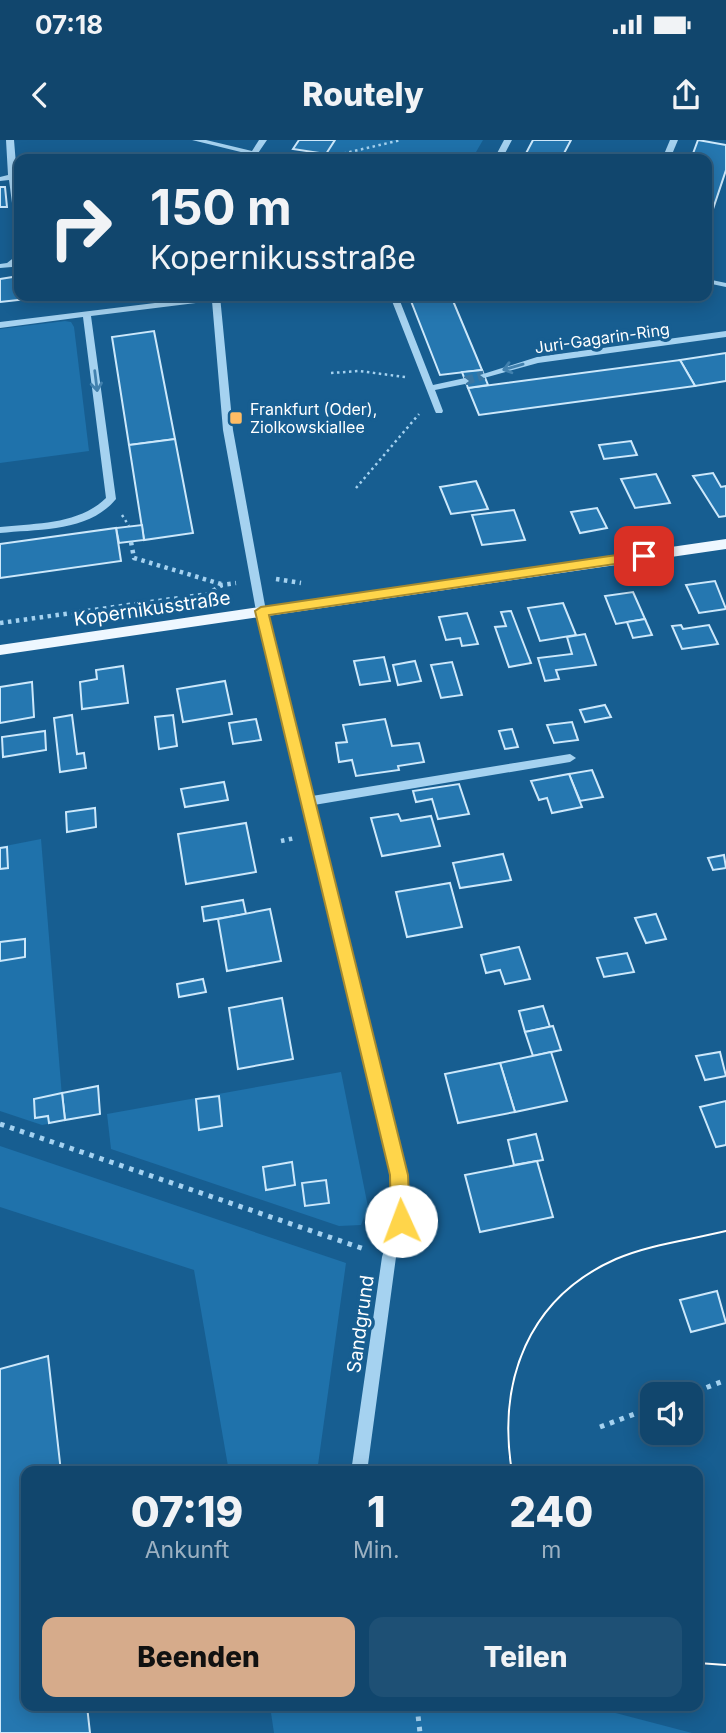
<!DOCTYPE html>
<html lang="de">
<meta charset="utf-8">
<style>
body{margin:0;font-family:Inter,sans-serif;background:#1e5075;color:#f1f3f6;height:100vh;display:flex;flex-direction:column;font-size:26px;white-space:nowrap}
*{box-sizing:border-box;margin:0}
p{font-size:23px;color:#9cb1c2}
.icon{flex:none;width:38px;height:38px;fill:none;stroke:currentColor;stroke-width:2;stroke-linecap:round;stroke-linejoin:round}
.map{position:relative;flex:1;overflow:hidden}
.sheet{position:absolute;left:21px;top:1326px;width:682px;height:245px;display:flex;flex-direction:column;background:#11466d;border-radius:14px;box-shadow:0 4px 18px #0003,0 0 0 2px #305e80}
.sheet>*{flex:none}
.guide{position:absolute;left:14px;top:14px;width:698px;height:147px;border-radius:14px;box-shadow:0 4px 18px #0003,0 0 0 2px #305e80;background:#11466d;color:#f1f3f6;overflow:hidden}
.buttons{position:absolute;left:640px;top:1242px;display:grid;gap:14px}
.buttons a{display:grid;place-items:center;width:63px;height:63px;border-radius:14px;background:#11466d;box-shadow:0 4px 18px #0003,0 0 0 2px #305e80;font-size:35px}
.pin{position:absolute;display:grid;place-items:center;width:60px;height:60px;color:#fff;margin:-30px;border-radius:14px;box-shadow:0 4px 10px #0006}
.me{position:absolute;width:77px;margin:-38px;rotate:358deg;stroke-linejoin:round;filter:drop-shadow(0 0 5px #0008)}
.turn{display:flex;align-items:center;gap:24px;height:147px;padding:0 21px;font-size:32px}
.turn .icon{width:91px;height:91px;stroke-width:2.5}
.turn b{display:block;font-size:49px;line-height:60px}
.eta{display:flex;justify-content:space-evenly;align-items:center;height:119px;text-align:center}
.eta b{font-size:42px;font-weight:800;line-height:49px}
.action{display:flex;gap:14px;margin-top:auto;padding:14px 21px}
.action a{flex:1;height:80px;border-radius:14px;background:#d6ab8b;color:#111;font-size:28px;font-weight:800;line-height:80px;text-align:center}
.action a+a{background:#1e5075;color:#f1f3f6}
.status{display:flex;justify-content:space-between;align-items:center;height:49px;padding:0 35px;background:#11466d;direction:ltr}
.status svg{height:19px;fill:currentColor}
header{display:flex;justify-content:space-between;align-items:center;height:91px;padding:0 21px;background:#11466d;font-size:32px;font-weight:800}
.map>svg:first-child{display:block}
.green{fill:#1f72ab}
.building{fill:#2577b0;stroke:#cce8fb;stroke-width:2}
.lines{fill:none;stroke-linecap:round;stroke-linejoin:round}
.minor-tunnel{stroke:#3a76a2;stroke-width:9;stroke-dasharray:9 4.5;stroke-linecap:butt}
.path-far2{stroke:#a5d2f0;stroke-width:2.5;stroke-dasharray:2.5 3.5;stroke-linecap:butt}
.path-far1{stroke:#a5d2f0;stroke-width:4.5;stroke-dasharray:3.5 4.5;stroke-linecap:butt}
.path{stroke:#a5d2f0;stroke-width:5;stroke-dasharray:4.5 6;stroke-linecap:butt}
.minor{fill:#a5d2f0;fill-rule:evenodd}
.major{fill:#eef7ff;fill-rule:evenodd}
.tram{stroke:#fff;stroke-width:2}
.oneway{stroke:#4281ae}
.route{fill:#ffd54a;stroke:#a68a30;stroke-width:2}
.poi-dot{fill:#ffbc64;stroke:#175e91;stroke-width:2.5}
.labels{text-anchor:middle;stroke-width:7;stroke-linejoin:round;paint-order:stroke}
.far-street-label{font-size:16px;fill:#fff;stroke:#175e91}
.far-poi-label{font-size:16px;fill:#fff;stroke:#175e91;text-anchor:start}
.street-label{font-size:19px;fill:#fff;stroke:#175e91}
</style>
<div class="status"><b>07:18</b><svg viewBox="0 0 49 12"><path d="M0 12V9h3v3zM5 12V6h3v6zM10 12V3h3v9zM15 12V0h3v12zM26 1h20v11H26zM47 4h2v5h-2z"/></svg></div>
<header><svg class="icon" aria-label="back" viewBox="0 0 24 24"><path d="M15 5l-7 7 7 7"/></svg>Routely<svg class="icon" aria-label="share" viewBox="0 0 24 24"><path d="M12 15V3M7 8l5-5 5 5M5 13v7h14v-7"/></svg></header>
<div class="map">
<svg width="726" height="1593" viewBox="0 0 726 1593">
<rect width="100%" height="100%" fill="#175e91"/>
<g class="green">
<path d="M 336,0 L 483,0 L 472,19 L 322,19 Z"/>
<path d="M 65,181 L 71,182 L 74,187 L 89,311 L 0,323 L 0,189 Z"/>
<path d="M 41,699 L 64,981 L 42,985 L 0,971 L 0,707 Z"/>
<path d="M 341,932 L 368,1067 L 361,1085 L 339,1086 L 111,1009 L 107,974 Z"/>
<path d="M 0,1006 L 346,1123 L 317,1332 L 229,1332 L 194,1130 L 0,1067 Z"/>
<path d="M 270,1566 L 589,1566 L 692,1593 L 274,1593 Z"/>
</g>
<g class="building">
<path d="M 299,0 L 335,0 L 326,14 L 293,9 Z"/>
<path d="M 533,0 L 571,0 L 561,19 L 523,19 Z"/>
<path d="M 698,0 L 726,5 L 726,30 L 707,87 L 707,19 L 691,19 Z"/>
<path d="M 0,47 L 5,47 L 7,67 L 0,67 Z"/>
<path d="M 19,136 L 19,156 L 54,156 L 0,162 L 0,139 Z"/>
<path d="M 409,156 L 451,156 L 482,230 L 440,235 Z"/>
<path d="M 154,191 L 175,299 L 129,305 L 112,197 Z"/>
<path d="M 726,213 L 726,241 L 695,246 L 680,220 Z"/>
<path d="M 680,220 L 695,246 L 479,275 L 468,248 Z"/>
<path d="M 482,230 L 488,245 L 468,248 L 462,232 Z"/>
<path d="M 175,299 L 193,393 L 144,400 L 129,305 Z"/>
<path d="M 631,301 L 637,315 L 604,319 L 599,305 Z"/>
<path d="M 713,333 L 721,347 L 726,346 L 726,376 L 719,377 L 693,336 Z"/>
<path d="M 656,334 L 670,363 L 635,368 L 621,339 Z"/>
<path d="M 476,341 L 488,369 L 451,374 L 440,347 Z"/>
<path d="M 597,368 L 607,388 L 580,393 L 571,372 Z"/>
<path d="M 514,370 L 525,400 L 482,405 L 472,375 Z"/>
<path d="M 142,385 L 144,400 L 119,403 L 116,388 Z"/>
<path d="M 116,388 L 121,421 L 0,438 L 0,404 Z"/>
<path d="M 715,441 L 726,469 L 699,473 L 686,445 Z"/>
<path d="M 633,452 L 645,479 L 616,484 L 605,456 Z"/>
<path d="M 563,463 L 576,495 L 540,501 L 528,468 Z"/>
<path d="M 511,471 L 531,523 L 509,527 L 495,487 L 506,486 L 501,472 Z"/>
<path d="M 467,473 L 478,504 L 462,506 L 460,498 L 446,500 L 439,477 Z"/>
<path d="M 645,479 L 652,495 L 633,498 L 627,482 Z"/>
<path d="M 681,485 L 683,489 L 709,485 L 718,504 L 682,509 L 672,486 Z"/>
<path d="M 585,494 L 596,525 L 556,530 L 559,539 L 545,541 L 538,518 L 572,514 L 567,497 Z"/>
<path d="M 384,517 L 390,541 L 360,545 L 354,521 Z"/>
<path d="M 415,521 L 421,541 L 398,545 L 393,525 Z"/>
<path d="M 452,522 L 462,555 L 441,558 L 431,525 Z"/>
<path d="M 123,526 L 128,563 L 82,569 L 80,542 L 97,539 L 96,530 Z"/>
<path d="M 225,541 L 232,574 L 183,582 L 177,549 Z"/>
<path d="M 32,542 L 34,577 L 0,583 L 0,547 Z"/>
<path d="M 605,565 L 611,577 L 585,582 L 580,570 Z"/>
<path d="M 72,575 L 77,614 L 84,613 L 86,628 L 60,632 L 54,578 Z"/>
<path d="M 173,575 L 177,606 L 159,609 L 155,577 Z"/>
<path d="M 256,579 L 261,600 L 233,604 L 229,583 Z"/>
<path d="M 385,579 L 392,606 L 419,603 L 424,622 L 398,626 L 399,630 L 356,636 L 352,620 L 339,622 L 336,603 L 347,602 L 343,585 Z"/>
<path d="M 572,582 L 578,600 L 554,603 L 547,585 Z"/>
<path d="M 512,589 L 518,607 L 505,609 L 499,591 Z"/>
<path d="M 45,591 L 46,610 L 3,617 L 2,597 Z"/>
<path d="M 592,630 L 603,657 L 580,661 L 569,634 Z"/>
<path d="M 569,634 L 582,667 L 552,673 L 547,658 L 539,660 L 531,641 Z"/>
<path d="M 224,642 L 228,660 L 185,667 L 181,649 Z"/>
<path d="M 459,644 L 469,674 L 438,679 L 432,659 L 416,662 L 413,651 Z"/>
<path d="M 95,668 L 96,687 L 67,692 L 66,672 Z"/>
<path d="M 398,674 L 401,681 L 431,676 L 440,706 L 382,716 L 371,678 Z"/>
<path d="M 246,683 L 256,732 L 186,744 L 178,694 Z"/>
<path d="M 7,707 L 8,728 L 0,729 L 0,708 Z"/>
<path d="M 503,714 L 511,740 L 460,748 L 453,723 Z"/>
<path d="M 724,715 L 726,728 L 713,730 L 708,718 Z"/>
<path d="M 450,743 L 462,787 L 407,797 L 396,752 Z"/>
<path d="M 243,760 L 246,774 L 204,781 L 202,767 Z"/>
<path d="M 270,769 L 281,821 L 227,831 L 218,779 Z"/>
<path d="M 656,774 L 666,799 L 646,803 L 635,778 Z"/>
<path d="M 25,799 L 25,817 L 0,821 L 0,802 Z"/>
<path d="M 519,807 L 530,839 L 505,844 L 500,830 L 486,833 L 481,815 Z"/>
<path d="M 627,813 L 634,832 L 604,837 L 597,818 Z"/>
<path d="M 203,839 L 206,852 L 179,857 L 177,844 Z"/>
<path d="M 282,858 L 293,919 L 238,929 L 229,868 Z"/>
<path d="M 543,866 L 550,887 L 525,892 L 519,871 Z"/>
<path d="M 553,886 L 561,910 L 533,916 L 525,892 Z"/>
<path d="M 551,912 L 567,961 L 515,972 L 500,923 Z"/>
<path d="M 720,912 L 726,936 L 705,940 L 696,916 Z"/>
<path d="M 500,923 L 515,972 L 458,983 L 445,934 Z"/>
<path d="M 98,946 L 100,974 L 65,980 L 62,953 Z"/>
<path d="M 62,953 L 65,980 L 49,983 L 48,976 L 35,978 L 34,959 Z"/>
<path d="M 219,956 L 222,986 L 199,990 L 196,959 Z"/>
<path d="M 726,961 L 726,1005 L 716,1007 L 700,967 Z"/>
<path d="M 536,994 L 543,1020 L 514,1025 L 508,1000 Z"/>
<path d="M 537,1021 L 553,1077 L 480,1092 L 465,1035 Z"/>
<path d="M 292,1022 L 295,1045 L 266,1050 L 263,1027 Z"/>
<path d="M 326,1040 L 329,1063 L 305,1066 L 302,1043 Z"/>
<path d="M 717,1151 L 726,1183 L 691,1192 L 680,1160 Z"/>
<path d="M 48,1216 L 61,1332 L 26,1332 L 26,1566 L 87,1566 L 90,1593 L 0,1593 L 0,1229 Z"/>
</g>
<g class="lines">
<path class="minor-tunnel" d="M 465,241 L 484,235"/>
<g class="path-far2">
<path d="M 279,14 L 310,19"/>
<path d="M 320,19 L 401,0"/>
<path d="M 331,233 L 359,231 L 405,237"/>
<path d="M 356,348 L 419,274"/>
<path d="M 122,375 L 129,386"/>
</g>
<g class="path-far1">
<path d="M 131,402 L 134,418 L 221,444"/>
<path d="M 276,439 L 301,443"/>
<path d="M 0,483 L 208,454 L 222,445 L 236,443"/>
<path d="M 281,701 L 295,698"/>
</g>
<g class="path">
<path d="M 0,984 L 367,1110"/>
<path d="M 687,1255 L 726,1240"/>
<path d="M 600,1287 L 653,1267"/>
<path d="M 417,1566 L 420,1593"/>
</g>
<g class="minor">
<path d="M 6,0 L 14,0 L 19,61 L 19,88 L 15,86 L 9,40 L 0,41 L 0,37 L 8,35 Z"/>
<path d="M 192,0 L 206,0 L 252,11 L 259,0 L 267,0 L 254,19 L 246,19 L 249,14 Z"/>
<path d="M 504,0 L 512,0 L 502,19 L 494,19 Z"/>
<path d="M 670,0 L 678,0 L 670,19 L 662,19 Z"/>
<path d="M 16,116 L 19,116 L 19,122 L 12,127 L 0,128 L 0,124 L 7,123 Z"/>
<path d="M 707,139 L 726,143 L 726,147 L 707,143 Z"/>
<path d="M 212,156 L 220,156 L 233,290 L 266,471 L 312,656 L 570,614 L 576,618 L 570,622 L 314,665 L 406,1035 L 407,1081 L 396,1117 L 367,1332 L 351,1332 L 382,1117 L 393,1081 L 392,1035 L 256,471 L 223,290 L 212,161 L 91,176 L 116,359 C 89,392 39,389 0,393 L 0,387 C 36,383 78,385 106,358 L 83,177 L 0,188 L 0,182 Z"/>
<path d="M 390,156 L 398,156 L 433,245 L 465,238 L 469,241 L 465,244 L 435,250 L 443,271 L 442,273 L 436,273 L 435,271 Z"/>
<path d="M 726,191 L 726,197 L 538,223 L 484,238 L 480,235 L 537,217 Z"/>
</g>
<path class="major" d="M 726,399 L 726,409 L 0,515 L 0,505 Z"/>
<g class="tram">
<path d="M 512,1332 C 497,1241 528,1158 616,1119 C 651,1104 690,1100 726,1091"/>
<path d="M 698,1523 L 726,1525"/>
</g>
</g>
<defs><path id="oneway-shaft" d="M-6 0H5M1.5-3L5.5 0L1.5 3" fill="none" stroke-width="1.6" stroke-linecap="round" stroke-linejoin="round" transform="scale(1.75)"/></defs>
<g class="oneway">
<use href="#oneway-shaft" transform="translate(513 227) rotate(164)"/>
<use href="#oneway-shaft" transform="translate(96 241) rotate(83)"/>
</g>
<path class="route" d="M 644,411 L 649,412 L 649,419 L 269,475 L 408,1035 L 410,1081 L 407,1088 L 401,1090 L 394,1088 L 391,1081 L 390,1035 L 255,471 L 261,467 Z"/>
<rect class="poi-dot" x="229" y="271" width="14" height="14" rx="3.5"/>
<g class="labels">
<g class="far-street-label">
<text transform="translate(602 198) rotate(-8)" y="6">Juri-Gagarin-Ring</text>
</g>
<g class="far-poi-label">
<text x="250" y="275">Frankfurt (Oder),<tspan x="250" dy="18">Ziolkowskiallee</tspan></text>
</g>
<g class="street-label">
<text transform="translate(152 468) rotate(-8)" y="7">Kopernikusstraße</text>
<text transform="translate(360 1184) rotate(-82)" y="7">Sandgrund</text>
</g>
</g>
</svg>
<div class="buttons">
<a><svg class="icon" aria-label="sound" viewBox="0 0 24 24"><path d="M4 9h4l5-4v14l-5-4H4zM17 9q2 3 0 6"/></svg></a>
</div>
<div class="pin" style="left:644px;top:416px;background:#d93025"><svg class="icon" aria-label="arrive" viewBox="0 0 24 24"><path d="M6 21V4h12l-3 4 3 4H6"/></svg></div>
<svg class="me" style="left:401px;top:1081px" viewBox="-20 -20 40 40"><circle r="19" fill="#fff"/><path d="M0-13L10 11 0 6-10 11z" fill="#ffd54a"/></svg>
<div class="guide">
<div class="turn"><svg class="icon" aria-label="right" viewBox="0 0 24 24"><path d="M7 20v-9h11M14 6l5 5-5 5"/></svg><div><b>150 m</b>Kopernikusstraße</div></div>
</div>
<section class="sheet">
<div class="eta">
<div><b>07:19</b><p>Ankunft</p></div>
<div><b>1</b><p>Min.</p></div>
<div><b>240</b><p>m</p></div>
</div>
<div class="action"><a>Beenden</a><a>Teilen</a></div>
</section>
</div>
